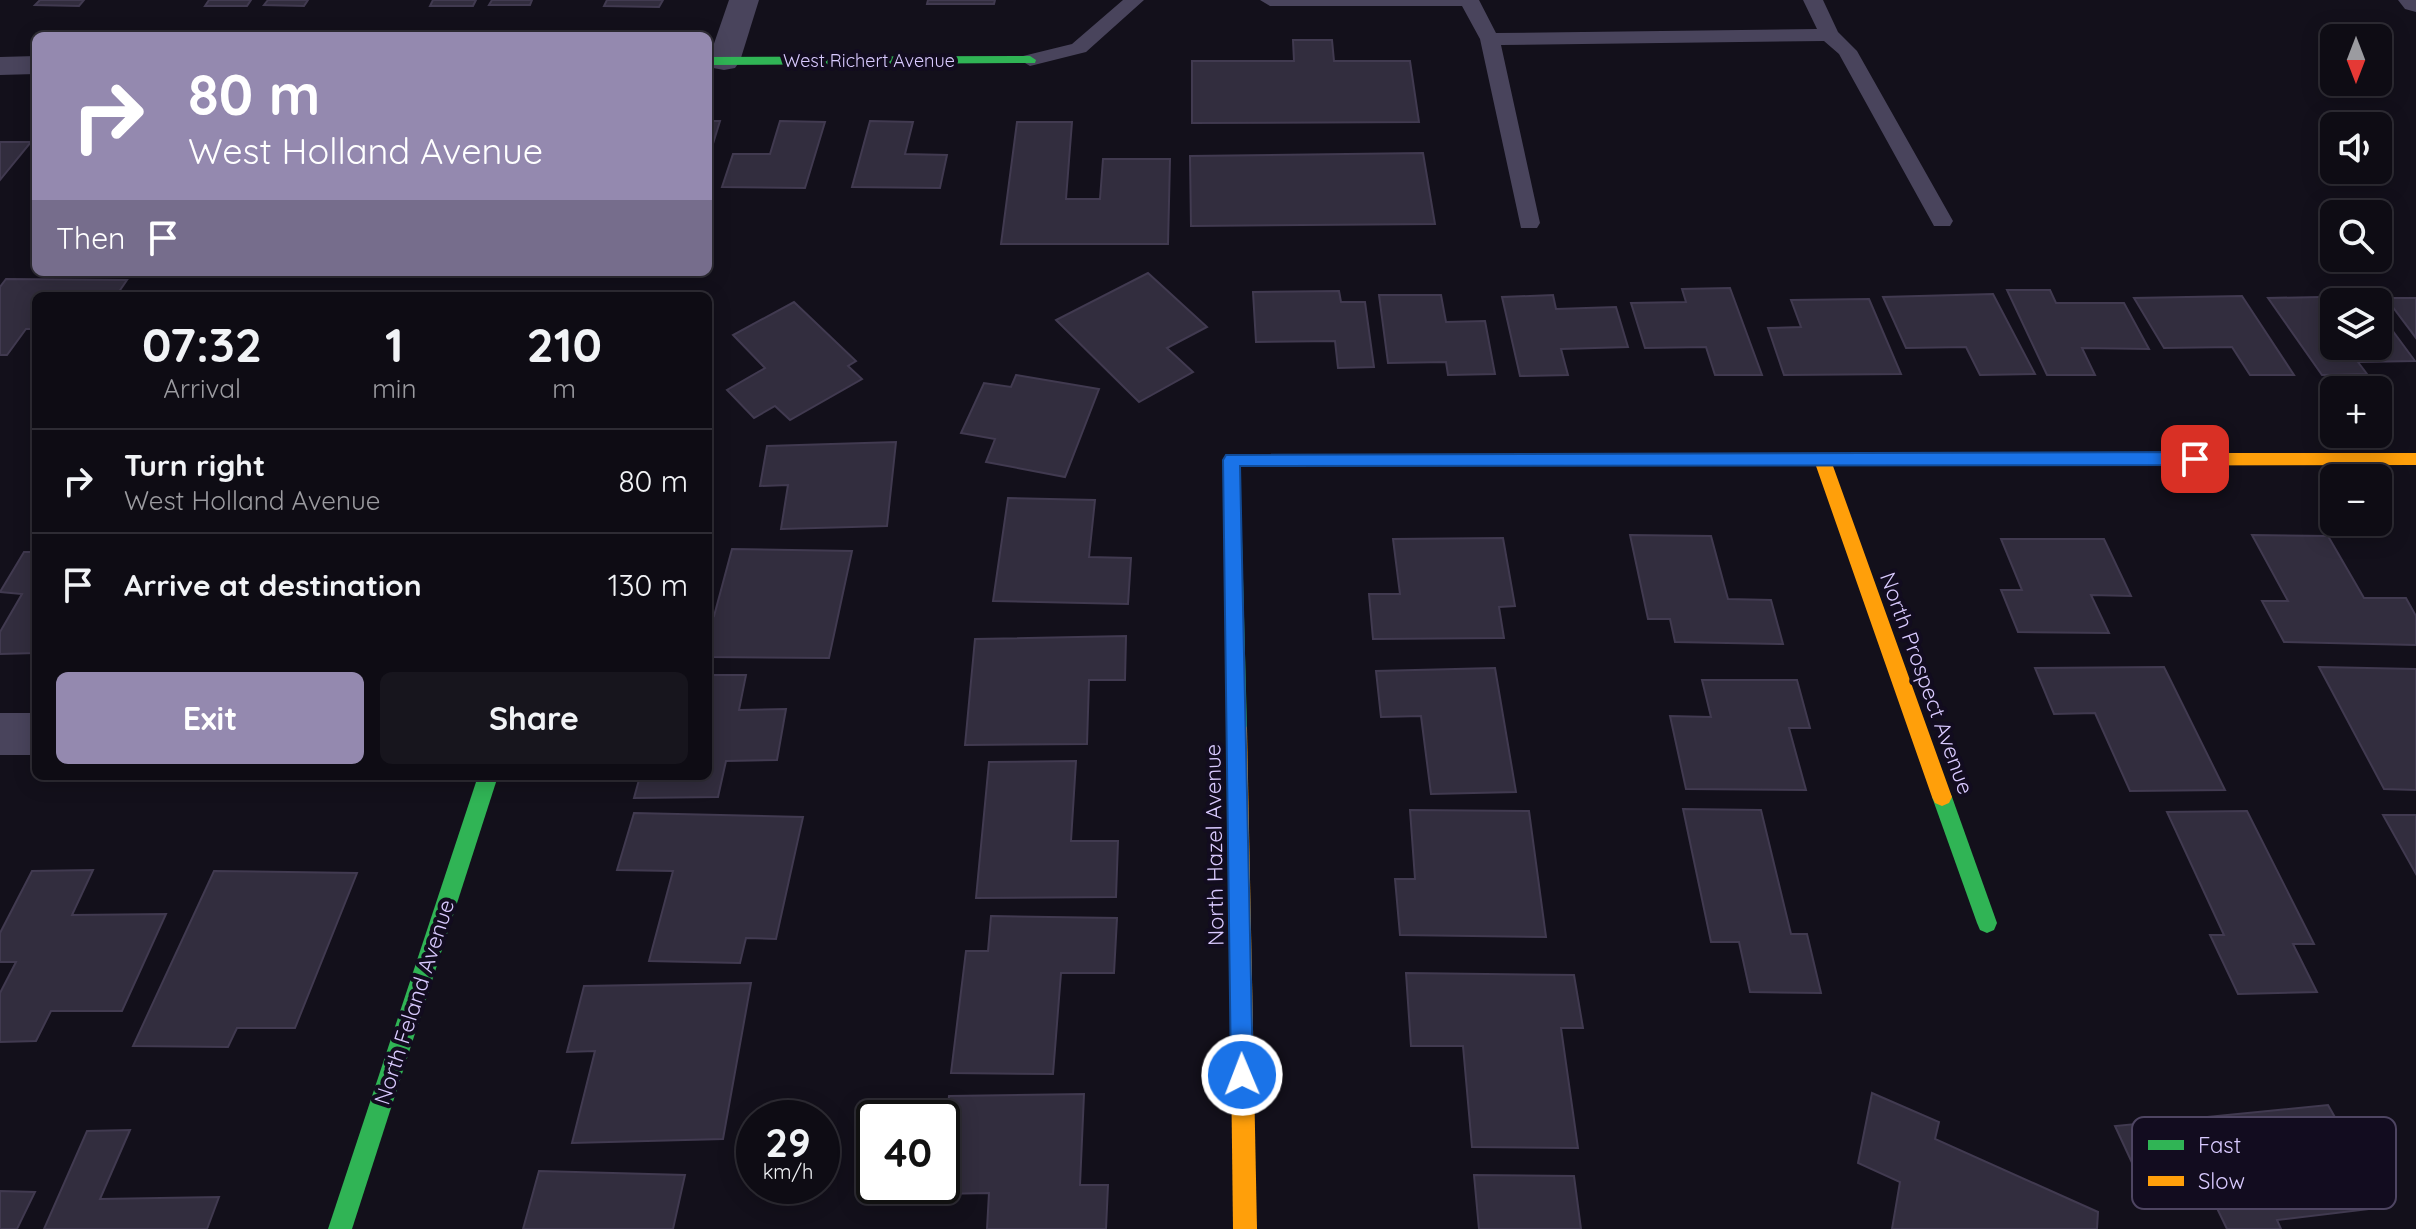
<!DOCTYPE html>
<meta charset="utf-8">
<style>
body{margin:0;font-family:Quicksand,sans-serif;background:#17151d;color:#f1f3f6;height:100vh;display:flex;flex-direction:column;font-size:30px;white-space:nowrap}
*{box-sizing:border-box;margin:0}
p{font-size:26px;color:#9b9ba0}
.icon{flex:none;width:44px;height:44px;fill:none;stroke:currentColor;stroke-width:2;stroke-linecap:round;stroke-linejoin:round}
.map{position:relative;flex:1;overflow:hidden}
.side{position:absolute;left:32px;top:292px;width:680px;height:488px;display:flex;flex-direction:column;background:#0e0c14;border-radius:12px;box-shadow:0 4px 20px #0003,0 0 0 2px #2e2c34}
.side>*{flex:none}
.top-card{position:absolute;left:32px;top:32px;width:680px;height:244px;border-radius:12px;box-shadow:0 4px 20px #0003,0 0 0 2px #2e2c34;background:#9489af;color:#fff;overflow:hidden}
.needle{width:52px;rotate:180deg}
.tools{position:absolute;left:2320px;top:24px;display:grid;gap:16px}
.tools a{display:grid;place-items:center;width:72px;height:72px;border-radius:12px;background:#0e0c14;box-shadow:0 4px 20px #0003,0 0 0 2px #2e2c34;font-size:40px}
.speed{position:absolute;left:736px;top:1100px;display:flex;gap:16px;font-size:40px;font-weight:700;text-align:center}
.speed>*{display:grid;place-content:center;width:104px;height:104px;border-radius:50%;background:#0e0c14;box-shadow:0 4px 20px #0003,0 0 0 2px #2e2c34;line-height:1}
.speed small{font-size:20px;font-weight:400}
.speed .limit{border:4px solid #111;border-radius:12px;background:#fff;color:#111}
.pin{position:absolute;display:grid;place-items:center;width:68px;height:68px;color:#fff;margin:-34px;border-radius:16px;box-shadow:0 4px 12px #0006}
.me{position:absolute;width:88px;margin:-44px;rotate:359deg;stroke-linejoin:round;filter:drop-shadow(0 0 6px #0008)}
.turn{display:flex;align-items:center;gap:28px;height:168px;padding:0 24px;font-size:36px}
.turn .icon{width:104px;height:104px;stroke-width:2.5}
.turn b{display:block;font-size:56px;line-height:68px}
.then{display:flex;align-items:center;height:76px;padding:0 24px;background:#0003;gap:16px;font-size:30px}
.eta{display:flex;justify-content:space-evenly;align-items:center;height:136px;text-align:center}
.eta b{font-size:48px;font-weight:700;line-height:56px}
.primary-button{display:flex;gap:16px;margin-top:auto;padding:16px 24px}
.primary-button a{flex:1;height:92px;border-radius:12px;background:#9489af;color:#fff;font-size:32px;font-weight:700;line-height:92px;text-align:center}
.primary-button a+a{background:#17151d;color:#f1f3f6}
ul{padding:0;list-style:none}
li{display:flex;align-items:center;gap:24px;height:104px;padding:0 24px;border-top:2px solid #2e2c34}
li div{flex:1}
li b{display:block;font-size:30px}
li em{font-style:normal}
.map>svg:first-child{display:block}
.building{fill:#322d3e;stroke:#413a50;stroke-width:2}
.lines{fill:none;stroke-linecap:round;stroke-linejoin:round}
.lane{fill:#49445c;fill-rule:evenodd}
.street{fill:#49445c;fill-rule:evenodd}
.fast{fill:#30b455;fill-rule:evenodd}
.slow{fill:#ff9f0a;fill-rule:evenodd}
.route{fill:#1a73e8;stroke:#114b97;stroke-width:2}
.labels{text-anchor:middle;stroke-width:8;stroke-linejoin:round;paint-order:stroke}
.far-street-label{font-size:18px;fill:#d9caff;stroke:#120c1f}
.street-label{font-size:22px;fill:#d9caff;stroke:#120c1f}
.key{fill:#120c1f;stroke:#4e4562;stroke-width:2}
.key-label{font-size:22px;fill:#d9caff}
</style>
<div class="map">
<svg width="2416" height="1229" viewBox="0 0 2416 1229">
<rect width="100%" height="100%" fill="#13101b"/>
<g class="building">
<path d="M 40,0 L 84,0 L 79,6 L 35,5 Z"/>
<path d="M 209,0 L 251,0 L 247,6 L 205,6 Z"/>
<path d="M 268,0 L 308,0 L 304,6 L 264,5 Z"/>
<path d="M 433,0 L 476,0 L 473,6 L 430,6 Z"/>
<path d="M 492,0 L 532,0 L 530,5 L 489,5 Z"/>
<path d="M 607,0 L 663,0 L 659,7 L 604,6 Z"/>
<path d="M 928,0 L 995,0 L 994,4 L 927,4 Z"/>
<path d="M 1293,40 L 1332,40 L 1334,61 L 1410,61 L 1419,122 L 1192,123 L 1192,61 L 1294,61 Z"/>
<path d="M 708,121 L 720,121 L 708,160 Z"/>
<path d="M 780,121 L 825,122 L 805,188 L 722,187 L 733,154 L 770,154 Z"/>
<path d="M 870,121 L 913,122 L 905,154 L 947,155 L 940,188 L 852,187 Z"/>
<path d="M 1017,122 L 1072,122 L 1066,199 L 1100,199 L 1103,159 L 1170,159 L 1168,244 L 1001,244 Z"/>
<path d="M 0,142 L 31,142 L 0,180 Z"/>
<path d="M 1423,153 L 1435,224 L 1191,226 L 1190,156 Z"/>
<path d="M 1148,273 L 1207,327 L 1167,348 L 1193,372 L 1139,402 L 1056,320 Z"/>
<path d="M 6,279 L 127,280 L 116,296 L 36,296 L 36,329 L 26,329 L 7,355 L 0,355 L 0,287 Z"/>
<path d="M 1730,288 L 1762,375 L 1715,375 L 1706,347 L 1645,348 L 1631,303 L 1686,302 L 1682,289 Z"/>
<path d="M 2007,290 L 2050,290 L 2056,303 L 2124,303 L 2149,349 L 2082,348 L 2095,375 L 2047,375 Z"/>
<path d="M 1339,291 L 1341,302 L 1365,302 L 1374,367 L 1338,368 L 1335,341 L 1256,342 L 1253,292 Z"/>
<path d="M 675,292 L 674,296 L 608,296 L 610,293 Z"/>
<path d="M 1993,294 L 2035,374 L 1980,375 L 1966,347 L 1906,348 L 1883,297 Z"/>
<path d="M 1379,295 L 1441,295 L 1446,322 L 1485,321 L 1495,374 L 1448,375 L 1446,362 L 1388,363 Z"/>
<path d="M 1553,295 L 1556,309 L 1616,307 L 1628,347 L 1561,349 L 1568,375 L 1520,376 L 1502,297 Z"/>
<path d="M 2242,296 L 2294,375 L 2250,375 L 2232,347 L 2164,348 L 2134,298 Z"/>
<path d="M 2367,296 L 2371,302 L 2334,302 L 2334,346 L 2378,346 L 2378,311 L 2415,361 L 2358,362 L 2367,374 L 2322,375 L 2268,298 Z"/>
<path d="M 2386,298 L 2416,298 L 2416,338 Z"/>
<path d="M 1869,299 L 1901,374 L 1784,375 L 1768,328 L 1801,327 L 1791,300 Z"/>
<path d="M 794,302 L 856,361 L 848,366 L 862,379 L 790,420 L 775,406 L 754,418 L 727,390 L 765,368 L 733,335 Z"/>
<path d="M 1016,375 L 1099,389 L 1065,477 L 986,462 L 995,439 L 961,433 L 984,383 L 1011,387 Z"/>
<path d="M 896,442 L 887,526 L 781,529 L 788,485 L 760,486 L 767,446 Z"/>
<path d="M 1008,498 L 1095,500 L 1089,557 L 1131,558 L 1128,604 L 993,601 Z"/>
<path d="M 1630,535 L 1711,536 L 1728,599 L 1771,600 L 1783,644 L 1675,642 L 1670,619 L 1648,619 Z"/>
<path d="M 2252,535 L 2328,536 L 2364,598 L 2406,598 L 2416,616 L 2416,645 L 2284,642 L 2262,601 L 2288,601 Z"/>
<path d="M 1503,538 L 1515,606 L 1499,607 L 1504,638 L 1373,639 L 1369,594 L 1400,594 L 1393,539 Z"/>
<path d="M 2001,539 L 2104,539 L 2131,596 L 2091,595 L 2109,633 L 2018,632 L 2001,590 L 2022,590 Z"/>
<path d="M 732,549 L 852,551 L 829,658 L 708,657 L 708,615 L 714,616 Z"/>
<path d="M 24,552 L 36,552 L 36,653 L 0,654 L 0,632 L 22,594 L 0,592 Z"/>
<path d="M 1126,636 L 1125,680 L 1089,680 L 1087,744 L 965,745 L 975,639 Z"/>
<path d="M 2164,667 L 2225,790 L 2130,791 L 2095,713 L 2054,714 L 2035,668 Z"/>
<path d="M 2319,667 L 2416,669 L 2416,790 L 2384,789 Z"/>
<path d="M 1495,668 L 1516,792 L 1431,794 L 1421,716 L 1381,717 L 1376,671 Z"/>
<path d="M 708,675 L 746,675 L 739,710 L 786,709 L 777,760 L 726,761 L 718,797 L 634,798 L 640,776 L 708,776 Z"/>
<path d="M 1702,680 L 1797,680 L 1810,728 L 1789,728 L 1806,790 L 1686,789 L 1670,716 L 1711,717 Z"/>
<path d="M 1076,761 L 1071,841 L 1118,841 L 1116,897 L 976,898 L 989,762 Z"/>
<path d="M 1683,809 L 1761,810 L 1791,934 L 1807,934 L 1821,993 L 1750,992 L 1739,942 L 1711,942 Z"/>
<path d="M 1410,810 L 1529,811 L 1546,937 L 1400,935 L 1395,879 L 1415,879 Z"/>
<path d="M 2247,811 L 2314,944 L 2293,944 L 2317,992 L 2238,994 L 2210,935 L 2224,935 L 2167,812 Z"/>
<path d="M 634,813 L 803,817 L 776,939 L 746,938 L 740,963 L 649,961 L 673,871 L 617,870 Z"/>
<path d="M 2383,815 L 2416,815 L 2416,874 Z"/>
<path d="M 93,870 L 72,915 L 166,914 L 122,1011 L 51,1011 L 36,1041 L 0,1042 L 0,993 L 16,962 L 0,962 L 0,933 L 32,871 Z"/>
<path d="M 214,871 L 357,873 L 295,1028 L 237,1028 L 228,1047 L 133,1046 Z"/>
<path d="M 991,916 L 1117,918 L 1114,973 L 1061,973 L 1053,1074 L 951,1073 L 966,951 L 988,951 Z"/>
<path d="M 1406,973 L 1574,975 L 1583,1028 L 1561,1028 L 1578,1148 L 1472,1147 L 1463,1046 L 1411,1046 Z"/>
<path d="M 751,983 L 723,1139 L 572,1143 L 595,1051 L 567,1052 L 584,986 Z"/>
<path d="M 1872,1093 L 1939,1122 L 1935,1139 L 2098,1212 L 2097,1229 L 1892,1229 L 1900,1182 L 1858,1163 Z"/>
<path d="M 1084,1094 L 1080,1185 L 1108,1185 L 1106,1229 L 987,1229 L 989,1193 L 940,1194 L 949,1096 Z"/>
<path d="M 2328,1105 L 2386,1207 L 2277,1220 L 2281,1229 L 2227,1229 L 2214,1202 L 2153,1208 L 2115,1126 Z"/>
<path d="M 130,1130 L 100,1199 L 219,1197 L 207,1229 L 44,1229 L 87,1131 Z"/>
<path d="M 539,1171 L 685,1175 L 673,1229 L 523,1229 Z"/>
<path d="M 1474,1175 L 1574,1176 L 1581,1229 L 1479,1229 Z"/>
<path d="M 0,1191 L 35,1192 L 17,1229 L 0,1229 Z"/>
</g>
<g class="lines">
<g class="lane">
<path d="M 1123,0 L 1144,0 L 1086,52 L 1030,66 L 1020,60 L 1023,56 L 1072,44 Z"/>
<path d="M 1260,0 L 1479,0 L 1496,33 L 1817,29 L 1803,0 L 1823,0 L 1838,32 L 1857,51 L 1953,221 L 1950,226 L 1934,226 L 1839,54 L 1824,41 L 1501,45 L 1540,223 L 1537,228 L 1521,228 L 1480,39 L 1462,6 L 1270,6 Z"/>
</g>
<g class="street">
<path d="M 729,0 L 759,0 L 740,61 L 735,68 L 724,70 L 713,68 L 708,61 Z"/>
<path d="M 2398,0 L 2416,0 L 2416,12 L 2405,9 Z"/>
<path d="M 36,56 L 36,74 L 0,75 L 0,57 Z"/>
<rect x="0" y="713" width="36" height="42"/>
</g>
<g class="fast">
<path d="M 1030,56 L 1036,60 L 1035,63 L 708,65 L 708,57 Z"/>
<path d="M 1232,454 L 1818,454 L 1826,460 L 1818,466 L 1240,466 L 1247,728 L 1244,734 L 1237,736 L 1230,734 L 1227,728 L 1224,460 Z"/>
<path d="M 478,776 L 498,776 L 352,1229 L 328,1229 Z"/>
<path d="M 1942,788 L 1949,791 L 1952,797 L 1997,923 L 1994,930 L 1987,933 L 1980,930 L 1977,923 L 1932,797 L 1935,791 Z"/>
</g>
<g class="slow">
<path d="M 1822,453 L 2416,453 L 2416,465 L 1833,466 L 1952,797 L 1949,803 L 1942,806 L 1935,803 L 1932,797 L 1816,466 L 1810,460 L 1812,456 Z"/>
<path d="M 1237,720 L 1244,722 L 1247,728 L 1257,1229 L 1233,1229 L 1227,728 L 1230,722 Z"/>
</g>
</g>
<path class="route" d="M 2195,452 L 2203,459 L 2195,465 L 1240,466 L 1253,1075 L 1250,1083 L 1242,1086 L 1234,1083 L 1231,1075 L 1223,460 L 1226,455 Z"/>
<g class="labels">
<g class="far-street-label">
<text x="869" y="67">West Richert Avenue</text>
</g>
<g class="street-label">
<text transform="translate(1927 683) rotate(70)" y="8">North Prospect Avenue</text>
<text transform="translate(1214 845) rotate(-91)" y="8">North Hazel Avenue</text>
<text transform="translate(414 1002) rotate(-72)" y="8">North Feland Avenue</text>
</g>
</g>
<rect x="2132" y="1117" width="264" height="92" rx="12" class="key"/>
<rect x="2148" y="1140" width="36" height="10" fill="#30b455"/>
<rect x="2148" y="1176" width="36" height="10" fill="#ff9f0a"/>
<g class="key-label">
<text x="2198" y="1153">Fast</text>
<text x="2198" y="1189">Slow</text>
</g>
</svg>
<div class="tools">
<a><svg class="needle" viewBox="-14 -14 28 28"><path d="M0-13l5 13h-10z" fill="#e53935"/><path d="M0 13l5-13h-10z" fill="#9b9ba0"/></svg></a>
<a><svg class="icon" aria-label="sound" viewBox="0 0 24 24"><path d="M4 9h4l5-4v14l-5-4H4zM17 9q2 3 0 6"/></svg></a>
<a><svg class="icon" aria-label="search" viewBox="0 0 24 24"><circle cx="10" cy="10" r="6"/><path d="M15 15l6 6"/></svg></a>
<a><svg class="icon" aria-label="layers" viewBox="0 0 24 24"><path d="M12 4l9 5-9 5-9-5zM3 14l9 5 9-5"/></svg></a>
<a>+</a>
<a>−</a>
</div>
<div class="speed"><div>29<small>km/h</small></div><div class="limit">40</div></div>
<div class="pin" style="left:2195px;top:459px;background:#d93025"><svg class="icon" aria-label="arrive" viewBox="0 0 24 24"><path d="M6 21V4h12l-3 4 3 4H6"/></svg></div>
<svg class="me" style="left:1242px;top:1075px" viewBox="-20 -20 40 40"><circle r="17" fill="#1a73e8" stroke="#fff" stroke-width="3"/><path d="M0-11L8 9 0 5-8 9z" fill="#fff"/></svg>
<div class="top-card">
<div class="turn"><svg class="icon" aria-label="right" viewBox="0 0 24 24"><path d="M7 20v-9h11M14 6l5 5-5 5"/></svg><div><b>80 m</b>West Holland Avenue</div></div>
<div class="then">Then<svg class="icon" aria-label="arrive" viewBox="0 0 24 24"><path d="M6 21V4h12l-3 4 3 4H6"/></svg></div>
</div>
<section class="side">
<div class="eta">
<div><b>07:32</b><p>Arrival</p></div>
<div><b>1</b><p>min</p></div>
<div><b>210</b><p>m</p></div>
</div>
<ul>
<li><svg class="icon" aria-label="right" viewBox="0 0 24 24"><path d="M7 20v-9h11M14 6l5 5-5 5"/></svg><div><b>Turn right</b><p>West Holland Avenue</p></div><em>80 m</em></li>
<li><svg class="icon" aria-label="arrive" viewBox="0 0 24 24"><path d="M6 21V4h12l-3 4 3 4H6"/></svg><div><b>Arrive at destination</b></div><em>130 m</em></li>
</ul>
<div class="primary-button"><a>Exit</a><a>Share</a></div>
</section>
</div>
